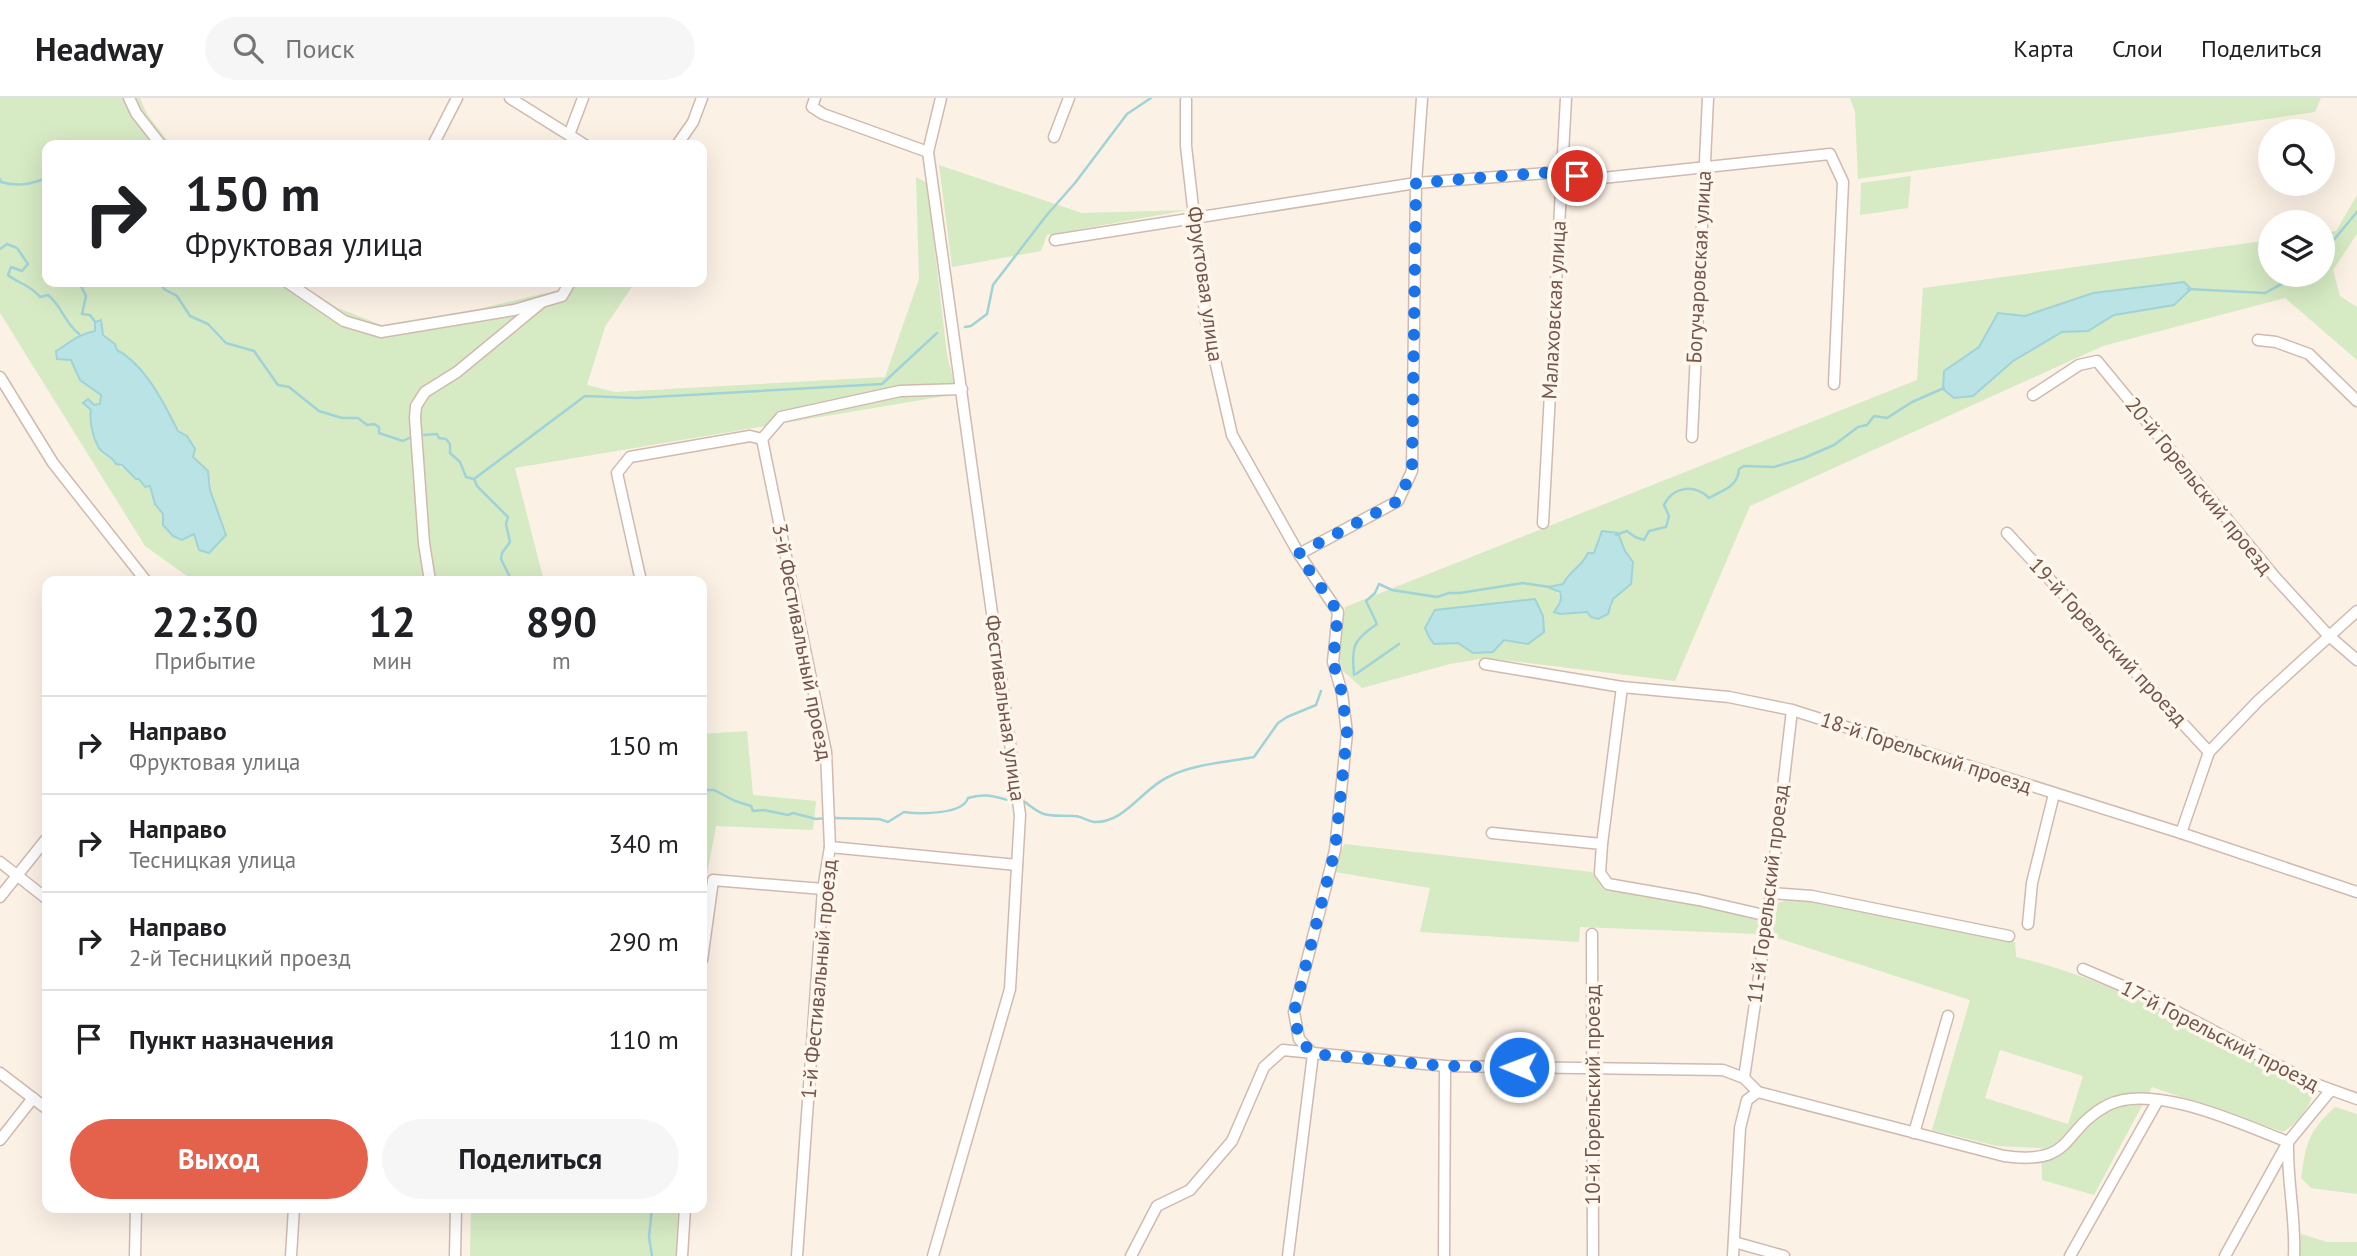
<!DOCTYPE html>
<html lang="ru">
<meta charset="utf-8">
<style>
body{margin:0;font-family:"PT Sans",sans-serif;background:#f6f6f6;color:#202124;height:100vh;display:flex;flex-direction:column;font-size:26px;white-space:nowrap}
*{box-sizing:border-box;margin:0}
p{font-size:23px;color:#757577}
.icon{flex:none;width:38px;height:38px;fill:none;stroke:currentColor;stroke-width:2;stroke-linecap:round;stroke-linejoin:round}
.map{position:relative;flex:1;overflow:hidden}
.details{position:absolute;left:42px;top:478px;width:665px;height:637px;display:flex;flex-direction:column;background:#fff;border-radius:14px;box-shadow:0 7px 28px #0002}
.details>*{flex:none}
.hud{position:absolute;left:42px;top:42px;width:665px;height:147px;border-radius:14px;box-shadow:0 7px 28px #0002;background:#fff;color:#202124;overflow:hidden}
.controls{position:absolute;left:2258px;top:21px;display:grid;gap:14px}
.controls a{display:grid;place-items:center;width:77px;height:77px;border-radius:50%;background:#fff;box-shadow:0 7px 28px #0002;font-size:35px}
.pin{position:absolute;display:grid;place-items:center;width:60px;height:60px;color:#fff;margin:-30px;border:4px solid #fff;border-radius:50%;box-shadow:0 2px 7px #0007}
.me{position:absolute;width:77px;margin:-38px;rotate:271deg;stroke-linejoin:round;filter:drop-shadow(0 0 5px #0008)}
.turn{display:flex;align-items:center;gap:24px;height:147px;padding:0 28px;font-size:32px}
.turn .icon{width:91px;height:91px;stroke-width:2.5}
.turn b{display:block;font-size:49px;line-height:60px}
.eta{display:flex;justify-content:space-evenly;align-items:center;height:119px;text-align:center}
.eta b{font-size:42px;font-weight:700;line-height:49px}
.button{display:flex;gap:14px;margin-top:auto;padding:14px 28px}
.button a{flex:1;height:80px;border-radius:42px;background:#e4614c;color:#fff;font-size:28px;font-weight:700;line-height:80px;text-align:center}
.button a+a{background:#f6f6f6;color:#202124}
ul{padding:0;list-style:none}
li{display:flex;align-items:center;gap:21px;height:98px;padding:0 28px;border-top:2px solid #e0e0e0}
li div{flex:1}
li b{display:block;font-size:26px}
li em{font-style:normal}
header{display:flex;align-items:center;gap:42px;box-sizing:border-box;height:98px;padding:0 35px;background:#fff;border-bottom:2px solid #e0e0e0}
header strong{font-size:33px}
nav{display:flex;gap:38px;margin-inline-start:auto;font-size:24px}
.search{width:490px;height:63px;background:#f6f6f6;display:flex;align-items:center;gap:18px;box-sizing:border-box;padding:0 24px;border-radius:38px;color:#757577;font-size:26px}
.map>svg:first-child{display:block}
.green{fill:#d6eac4;fill-rule:evenodd}
.water{fill:#bae3e5;stroke:#a0d3d7;stroke-width:2}
.lines{fill:none;stroke-linecap:round;stroke-linejoin:round}
.stream{stroke:#a0d3d7;stroke-width:2.5}
.minor-casing{stroke:#d0baaf;stroke-width:13}
.minor{stroke:#fff;stroke-width:10}
.route{stroke:#1a73e8;stroke-width:12;stroke-dasharray:0 21.6}
.labels{text-anchor:middle;stroke-width:7;stroke-linejoin:round;paint-order:stroke}
.street-label{font-size:21px;fill:#75564b;stroke:#fff6ec}
</style>
<header>
<strong>Headway</strong>
<div class="search"><svg class="icon" aria-label="search" viewBox="0 0 24 24"><circle cx="10" cy="10" r="6"/><path d="M15 15l6 6"/></svg>Поиск</div>
<nav><a>Карта</a><a>Слои</a><a>Поделиться</a></nav>
</header>
<div class="map">
<svg width="2357" height="1158" viewBox="0 0 2357 1158">
<rect width="100%" height="100%" fill="#fcf1e5"/>
<g class="green">
<path d="M 0,0 L 140,0 L 147,16 L 171,47 L 47,47 L 47,184 L 297,184 L 338,210 L 382,227 L 478,211 L 558,192 L 563,184 L 635,184 L 605,229 L 587,287 L 615,294 L 885,279 L 919,181 L 916,79 L 927,85 L 947,257 L 957,296 L 515,370 L 544,483 L 194,483 L 145,448 L 0,215 ZM 103,231 L 103,237 L 115,246 L 117,252 L 130,259 L 168,312 L 193,359 L 211,382 L 210,392 L 226,436 L 194,436 L 163,416 L 155,406 L 150,388 L 138,380 L 136,381 C 126,371 113,364 105,355 C 95,344 86,320 94,307 L 101,306 L 101,297 L 80,282 L 71,262 L 56,253 Z"/>
<path d="M 1850,0 L 2321,0 L 2315,14 L 1858,81 L 1855,14 Z"/>
<path d="M 939,67 L 1082,115 L 1188,112 L 1047,137 L 1041,153 L 952,169 Z"/>
<path d="M 1911,78 L 1908,110 L 1860,117 L 1861,85 Z"/>
<path d="M 2357,97 L 2357,136 L 2333,172 L 2340,198 L 2357,209 L 2357,262 L 2285,200 L 2103,248 L 1750,408 L 1675,583 L 1486,560 L 1450,566 L 1362,590 L 1343,573 L 1339,560 L 1345,509 L 1917,282 L 1923,190 L 2270,142 L 2270,177 L 2322,177 L 2322,135 L 2336,133 ZM 2174,207 L 2114,217 L 2088,233 L 2062,234 L 2013,263 L 1973,298 L 1944,273 L 1979,249 L 1998,215 L 2024,218 L 2058,208 ZM 1618,435 L 1625,453 L 1633,464 L 1626,491 L 1613,501 L 1612,510 L 1560,516 L 1555,513 L 1561,499 L 1552,487 L 1564,486 C 1570,472 1581,470 1588,455 L 1594,455 ZM 1544,534 L 1504,542 L 1473,555 L 1458,545 Z"/>
<path d="M 747,633 L 753,697 L 816,703 L 813,732 L 716,728 L 702,804 L 702,636 Z"/>
<path d="M 1344,746 L 1592,774 L 1604,792 L 1699,806 L 1761,822 L 1759,836 L 1580,829 L 1579,844 L 1420,834 L 1430,790 L 1335,774 Z"/>
<path d="M 1786,802 L 1810,802 L 2015,844 L 2016,859 C 2122,884 2218,942 2314,992 C 2311,1008 2298,1025 2283,1034 L 2152,989 L 2094,1097 L 2042,1082 L 2041,1050 L 1997,1048 L 1932,1032 L 1970,902 L 1771,838 L 1778,805 ZM 2000,952 L 2083,978 L 2068,1026 L 1985,1000 Z"/>
<path d="M 2335,1009 L 2357,1016 L 2357,1096 L 2311,1090 L 2301,1080 C 2306,1045 2308,1034 2335,1009 Z"/>
<path d="M 471,1110 L 678,1110 L 676,1158 L 470,1158 Z"/>
<path d="M 2301,1136 L 2327,1144 L 2357,1144 L 2357,1158 L 2299,1158 Z"/>
</g>
<g class="water">
<path d="M 2184,184 L 2191,191 L 2174,207 L 2114,217 L 2088,233 L 2062,234 L 2013,263 L 1973,298 L 1954,300 L 1943,291 L 1944,273 L 1979,249 L 1998,215 L 2025,218 L 2093,195 Z"/>
<path d="M 101,222 L 103,237 L 115,246 L 117,252 C 145,267 164,305 178,333 L 187,338 L 195,351 L 193,359 L 208,373 L 210,392 L 226,437 L 209,455 L 199,452 L 194,436 L 182,442 L 173,438 L 163,427 L 163,416 L 155,406 L 150,388 L 145,389 L 139,381 L 136,381 L 122,367 L 116,366 C 112,358 104,357 99,350 C 93,340 89,323 91,312 L 83,305 L 88,301 L 94,307 L 100,306 L 101,297 L 80,282 L 71,262 L 57,261 L 56,253 C 71,244 79,236 95,233 L 95,224 Z"/>
<path d="M 1602,433 L 1618,435 L 1625,453 L 1633,464 L 1631,486 L 1613,501 L 1608,516 L 1598,521 L 1591,519 L 1587,514 L 1560,516 L 1554,514 C 1559,507 1563,502 1560,494 L 1548,489 L 1563,486 C 1570,472 1581,470 1588,455 L 1594,455 Z"/>
<path d="M 1535,501 L 1543,518 L 1544,534 L 1528,546 L 1504,542 L 1493,554 L 1473,555 L 1458,545 L 1434,546 L 1429,539 L 1425,530 L 1435,512 Z"/>
</g>
<g class="lines">
<g class="stream">
<path d="M 0,81 L 1,84 C 18,89 31,86 47,80"/>
<path d="M 0,151 L 7,146 L 17,150 L 28,166 L 22,173 L 11,169 L 8,177 C 19,186 31,187 40,199 L 48,197 C 62,208 64,224 79,236"/>
<path d="M 2322,156 L 2357,114"/>
<path d="M 79,184 L 86,198 L 82,216 L 90,217 L 95,224"/>
<path d="M 160,184 L 164,191 L 177,198 L 190,218 L 208,226 L 226,245 L 254,253 L 278,287 L 289,289 L 319,313 L 342,320 L 358,320 L 367,327 L 374,326 L 379,329 L 379,335 L 403,343 L 409,340"/>
<path d="M 2188,191 L 2265,195 L 2298,177"/>
<path d="M 965,229 L 971,228 L 987,216 L 993,187 L 1046,118 L 1075,85 L 1127,16 L 1151,0"/>
<path d="M 424,337 L 437,336 L 439,340 L 446,341 L 450,346 L 450,355 L 460,364 L 466,379 L 474,381 L 477,388 L 508,419 L 506,426 L 510,444 L 502,455 L 501,461 L 512,483"/>
<path d="M 474,381 L 585,298 L 636,300 L 882,286 L 937,235"/>
<path d="M 1616,437 L 1627,433 L 1635,439 L 1644,442 L 1649,433 L 1666,429 L 1669,418 L 1664,407 C 1673,388 1695,386 1709,400 C 1723,392 1738,389 1739,371 L 1744,368 L 1774,369 L 1804,360 L 1834,347 L 1858,329 L 1867,327 L 1874,318 L 1887,320 L 1912,304 L 1944,290"/>
<path d="M 1356,576 L 1399,546"/>
<path d="M 1354,577 C 1352,548 1352,543 1377,526 L 1366,503 L 1375,495 L 1379,486 L 1392,492 L 1437,499 L 1449,495 L 1460,495 L 1523,485 L 1550,489"/>
<path d="M 702,692 L 714,692 L 735,703 L 751,708 L 753,713 L 764,712 L 788,717 L 793,715 L 816,721 L 826,720"/>
<path d="M 1025,704 C 1046,721 1048,717 1074,718 C 1082,718 1086,723 1094,724 C 1126,725 1142,690 1170,678 C 1195,666 1227,664 1254,659 L 1278,625 L 1287,619 L 1316,607 L 1321,593"/>
<path d="M 832,720 L 879,721 L 888,724 L 904,714 C 919,716 963,717 968,700 C 983,695 993,698 1008,702"/>
<path d="M 652,1110 L 649,1139 L 652,1158"/>
</g>
<defs>
<g id="minor">
<path d="M 129,0 L 136,15 L 161,47"/>
<path d="M 510,0 L 585,47"/>
<path d="M 815,0 L 812,9 L 823,16 L 928,54"/>
<path d="M 1186,2 L 1186,48 L 1206,223 L 1232,337 L 1299,456 L 1338,514 L 1333,564 L 1342,595 L 1347,635 L 1335,752 L 1294,914 L 1299,941 L 1313,956"/>
<path d="M 569,37 L 583,0"/>
<path d="M 1054,39 L 1069,0"/>
<path d="M 433,47 L 457,0"/>
<path d="M 677,47 L 693,24 L 702,0"/>
<path d="M 1055,142 L 1416,85 L 1561,74 L 1593,81 L 1830,56 L 1843,84 L 1834,286"/>
<path d="M 287,184 L 344,223 L 381,234 L 514,212 L 562,198 L 570,184"/>
<path d="M 2258,242 L 2276,244 L 2309,256 L 2357,303"/>
<path d="M 0,279 L 53,365 L 146,483"/>
<path d="M 2033,297 L 2079,267 L 2097,263 L 2274,478 L 2328,537 L 2357,562"/>
<path d="M 1692,339 L 1708,0"/>
<path d="M 762,341 L 826,654 L 830,749 L 823,791 L 797,1158"/>
<path d="M 762,341 L 781,319 L 900,293 L 962,291"/>
<path d="M 1543,425 L 1566,0"/>
<path d="M 2007,435 L 2209,654"/>
<path d="M 1299,456 L 1398,403 L 1412,373 L 1416,85 L 1422,0"/>
<path d="M 430,483 L 424,445 L 415,320 L 416,308 L 425,294 L 457,274 L 542,204"/>
<path d="M 641,483 L 617,375 L 630,359 L 750,338 L 762,341"/>
<path d="M 1485,566 L 1622,589 L 1729,599 L 1792,612 L 2181,735 L 2357,794"/>
<path d="M 1492,735 L 1602,746 L 1600,775 L 1608,786 L 1699,802 L 1768,818"/>
<path d="M 2181,735 L 2209,654 L 2258,603 L 2357,513"/>
<path d="M 1602,746 L 1622,589"/>
<path d="M 830,749 L 1017,767"/>
<path d="M 0,764 L 47,801"/>
<path d="M 1770,795 L 1812,798 L 2009,838"/>
<path d="M 0,799 L 47,740"/>
<path d="M 2028,826 L 2032,785 L 2054,696"/>
<path d="M 1592,836 L 1593,1158"/>
<path d="M 702,862 L 713,782 L 823,791"/>
<path d="M 2083,871 L 2153,901 L 2310,984 L 2357,1001"/>
<path d="M 0,975 L 47,1011"/>
<path d="M 1744,980 L 1768,818 L 1792,612"/>
<path d="M 1914,1035 L 1948,918"/>
<path d="M 0,1042 L 33,1000"/>
<path d="M 2288,1046 C 2287,1084 2296,1120 2294,1158"/>
<path d="M 1734,1144 L 1784,1158"/>
<path d="M 135,1158 L 136,1110"/>
<path d="M 291,1158 L 294,1110"/>
<path d="M 455,1158 L 456,1110"/>
<path d="M 682,1158 L 685,1110"/>
<path d="M 933,1158 L 1010,891 L 1020,717 L 928,54 L 941,0"/>
<path d="M 1131,1158 L 1157,1108 L 1190,1092 L 1232,1043 L 1264,969 L 1283,952 L 1445,968 L 1723,972 L 1744,980 L 1758,994 L 2004,1058 C 2076,1068 2060,1032 2108,1007 C 2153,984 2244,1027 2288,1044"/>
<path d="M 1288,1158 L 1313,956"/>
<path d="M 1444,1158 L 1445,968"/>
<path d="M 1733,1158 L 1740,1030 L 1747,1002 L 1758,994"/>
<path d="M 2070,1158 L 2158,1002"/>
<path d="M 2225,1158 L 2288,1044 L 2330,993"/>
</g>
</defs>
<use href="#minor" class="minor-casing"/>
<use href="#minor" class="minor"/>
</g>
<g class="lines">
<path class="route" d="M 1519,969 L 1445,968 L 1313,956 L 1299,941 L 1294,914 L 1335,752 L 1347,635 L 1342,595 L 1333,564 L 1338,514 L 1298,456 L 1398,403 L 1412,373 L 1416,85 L 1540,75 L 1561,74 L 1577,78"/>
</g>
<g class="labels">
<g class="street-label">
<text transform="translate(1699 169) rotate(-87)" y="7">Богучаровская улица</text>
<text transform="translate(1205 186) rotate(82)" y="7">Фруктовая улица</text>
<text transform="translate(1554 212) rotate(-87)" y="7">Малаховская улица</text>
<text transform="translate(2199 388) rotate(51)" y="7">20-й Горельский проезд</text>
<text transform="translate(802 544) rotate(79)" y="7">3-й Фестивальный проезд</text>
<text transform="translate(2108 544) rotate(47)" y="7">19-й Горельский проезд</text>
<text transform="translate(1005 610) rotate(82)" y="7">Фестивальная улица</text>
<text transform="translate(1926 655) rotate(18)" y="7">18-й Горельский проезд</text>
<text transform="translate(1768 796) rotate(-83)" y="7">11-й Горельский проезд</text>
<text transform="translate(819 881) rotate(-85)" y="7">1-й Фестивальный проезд</text>
<text transform="translate(2220 938) rotate(27)" y="7">17-й Горельский проезд</text>
<text transform="translate(1593 997) rotate(-90)" y="7">10-й Горельский проезд</text>
</g>
</g>
</svg>
<div class="controls">
<a><svg class="icon" aria-label="search" viewBox="0 0 24 24"><circle cx="10" cy="10" r="6"/><path d="M15 15l6 6"/></svg></a>
<a><svg class="icon" aria-label="layers" viewBox="0 0 24 24"><path d="M12 4l9 5-9 5-9-5zM3 14l9 5 9-5"/></svg></a>
</div>
<div class="pin" style="left:1577px;top:78px;background:#d93025"><svg class="icon" aria-label="arrive" viewBox="0 0 24 24"><path d="M6 21V4h12l-3 4 3 4H6"/></svg></div>
<svg class="me" style="left:1519px;top:969px" viewBox="-20 -20 40 40"><circle r="17" fill="#1a73e8" stroke="#fff" stroke-width="3"/><path d="M0-11L8 9 0 5-8 9z" fill="#fff"/></svg>
<div class="hud">
<div class="turn"><svg class="icon" aria-label="right" viewBox="0 0 24 24"><path d="M7 20v-9h11M14 6l5 5-5 5"/></svg><div><b>150 m</b>Фруктовая улица</div></div>
</div>
<section class="details">
<div class="eta">
<div><b>22:30</b><p>Прибытие</p></div>
<div><b>12</b><p>мин</p></div>
<div><b>890</b><p>m</p></div>
</div>
<ul>
<li><svg class="icon" aria-label="right" viewBox="0 0 24 24"><path d="M7 20v-9h11M14 6l5 5-5 5"/></svg><div><b>Направо</b><p>Фруктовая улица</p></div><em>150 m</em></li>
<li><svg class="icon" aria-label="right" viewBox="0 0 24 24"><path d="M7 20v-9h11M14 6l5 5-5 5"/></svg><div><b>Направо</b><p>Тесницкая улица</p></div><em>340 m</em></li>
<li><svg class="icon" aria-label="right" viewBox="0 0 24 24"><path d="M7 20v-9h11M14 6l5 5-5 5"/></svg><div><b>Направо</b><p>2-й Тесницкий проезд</p></div><em>290 m</em></li>
<li><svg class="icon" aria-label="arrive" viewBox="0 0 24 24"><path d="M6 21V4h12l-3 4 3 4H6"/></svg><div><b>Пункт назначения</b></div><em>110 m</em></li>
</ul>
<div class="button"><a>Выход</a><a>Поделиться</a></div>
</section>
</div>
